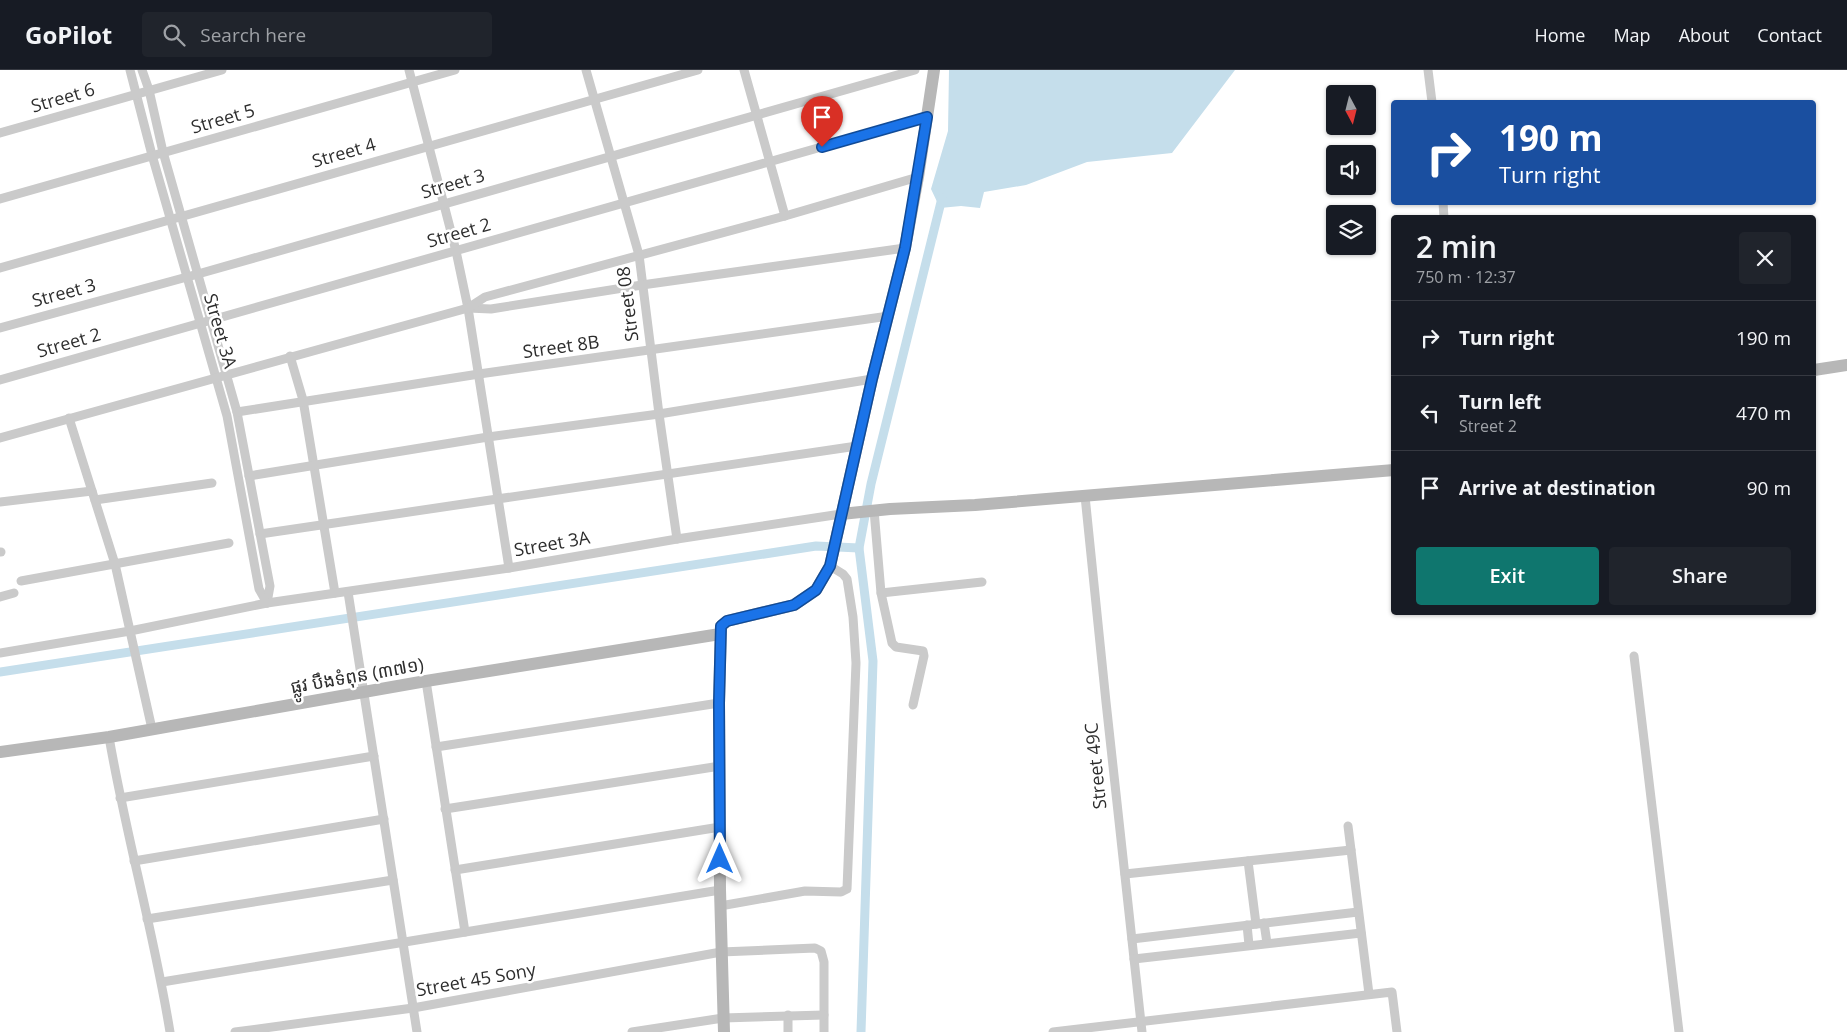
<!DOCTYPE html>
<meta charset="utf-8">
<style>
body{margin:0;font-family:"Open Sans","Noto Sans Khmer",sans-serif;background:#20242c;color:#f1f3f6;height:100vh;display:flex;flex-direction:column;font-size:19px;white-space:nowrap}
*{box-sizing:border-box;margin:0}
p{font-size:16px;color:#9ea1a6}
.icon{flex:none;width:28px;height:28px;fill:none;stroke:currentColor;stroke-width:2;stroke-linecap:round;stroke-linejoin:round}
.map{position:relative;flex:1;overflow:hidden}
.drawer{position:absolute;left:1391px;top:145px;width:425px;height:400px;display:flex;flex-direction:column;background:#171b24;border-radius:5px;box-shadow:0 1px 4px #0004}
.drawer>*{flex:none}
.guide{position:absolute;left:1391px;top:30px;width:425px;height:105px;border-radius:5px;box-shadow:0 1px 4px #0004;background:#1a4fa0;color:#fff;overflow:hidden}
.needle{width:32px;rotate:173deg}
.controls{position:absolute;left:1326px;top:15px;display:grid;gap:10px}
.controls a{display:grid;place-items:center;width:50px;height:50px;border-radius:5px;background:#171b24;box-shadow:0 1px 4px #0004;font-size:25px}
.pin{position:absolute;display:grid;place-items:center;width:42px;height:42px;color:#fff;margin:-51px -21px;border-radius:50% 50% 50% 0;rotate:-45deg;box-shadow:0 0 5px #0007}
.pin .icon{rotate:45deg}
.me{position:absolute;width:55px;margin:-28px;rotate:0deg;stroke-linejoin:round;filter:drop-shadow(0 0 4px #0008)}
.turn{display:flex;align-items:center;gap:18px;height:105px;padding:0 25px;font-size:22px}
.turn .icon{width:65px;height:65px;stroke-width:2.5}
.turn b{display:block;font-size:35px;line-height:42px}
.round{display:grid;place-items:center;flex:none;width:52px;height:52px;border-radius:5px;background:#20242c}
.summary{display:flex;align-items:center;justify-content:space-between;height:85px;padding:0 25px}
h1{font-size:30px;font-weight:600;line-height:38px}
.cta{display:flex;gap:10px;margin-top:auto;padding:10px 25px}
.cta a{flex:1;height:58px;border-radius:5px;background:#0f766e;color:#fff;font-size:20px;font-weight:600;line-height:58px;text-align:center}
.cta a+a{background:#20242c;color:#f1f3f6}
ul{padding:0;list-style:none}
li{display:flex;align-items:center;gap:15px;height:75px;padding:0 25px;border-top:1px solid #363941}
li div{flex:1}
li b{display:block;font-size:19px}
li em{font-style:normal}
header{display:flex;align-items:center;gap:30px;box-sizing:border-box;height:70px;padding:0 25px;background:#171b24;border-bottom:1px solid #363941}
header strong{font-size:24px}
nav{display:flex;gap:28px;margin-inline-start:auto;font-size:18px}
.search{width:350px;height:45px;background:#20242c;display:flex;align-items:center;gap:12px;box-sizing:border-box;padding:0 18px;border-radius:5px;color:#9ea1a6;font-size:19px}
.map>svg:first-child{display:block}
.water{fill:#c5deeb}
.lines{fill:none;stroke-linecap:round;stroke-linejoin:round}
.canal{stroke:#c5deeb;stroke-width:9}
.street{stroke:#cacaca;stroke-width:9}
.secondary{stroke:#b7b7b7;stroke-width:12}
.route-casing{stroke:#114b97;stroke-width:12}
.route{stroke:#1a73e8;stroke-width:9}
.labels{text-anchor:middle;stroke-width:5;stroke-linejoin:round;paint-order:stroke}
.street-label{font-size:18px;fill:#2d2d2d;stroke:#fff}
</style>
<header>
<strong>GoPilot</strong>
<div class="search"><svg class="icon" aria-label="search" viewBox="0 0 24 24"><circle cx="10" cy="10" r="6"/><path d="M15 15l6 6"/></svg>Search here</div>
<nav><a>Home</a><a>Map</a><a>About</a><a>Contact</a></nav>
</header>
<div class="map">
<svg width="1847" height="962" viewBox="0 0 1847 962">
<rect width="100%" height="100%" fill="#fff"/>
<path class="water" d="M 949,0 L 1235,0 L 1172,83 L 1087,92 L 1026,115 L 984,122 L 980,138 L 961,136 L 940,138 L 931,119 L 948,61 Z"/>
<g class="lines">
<g class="canal">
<path d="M 0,602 L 816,476 L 859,478"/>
<path d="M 861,962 L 873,591 L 859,478 L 871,414 L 942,128"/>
</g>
<g class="street">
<path d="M 130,0 L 152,85 L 227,346 L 259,519 L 267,533"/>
<path d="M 142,0 L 149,20 L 163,82 L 237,342 L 270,516 L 267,533"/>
<path d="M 409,0 L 456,181 L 468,238 L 509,498"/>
<path d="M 586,0 L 639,185 L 659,344 L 677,469"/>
<path d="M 744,0 L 785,146"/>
<path d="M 1428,0 L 1432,32"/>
<path d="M 0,63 L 222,0"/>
<path d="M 0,129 L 455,0"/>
<path d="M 1443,132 L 1444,148"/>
<path d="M 0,198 L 698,0"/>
<path d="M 468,238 L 491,239 L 642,215 L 905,178"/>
<path d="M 0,258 L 198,204 L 915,0"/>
<path d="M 290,286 L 303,330 L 335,523"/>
<path d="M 0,310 L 927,47"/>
<path d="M 237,342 L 479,304 L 889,246"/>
<path d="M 69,348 L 115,494 L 152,659"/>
<path d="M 0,368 L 468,238 L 485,227 L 785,146 L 918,107"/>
<path d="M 249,406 L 488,367 L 659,344 L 872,309"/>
<path d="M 1085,426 L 1106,632 L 1142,962"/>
<path d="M 95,430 L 212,413"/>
<path d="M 0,432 L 92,421"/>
<path d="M 874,440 L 881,523 L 982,512"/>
<path d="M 260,464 L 857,376"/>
<path d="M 0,482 L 1,482"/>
<path d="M 21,511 L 229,473"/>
<path d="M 348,522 L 417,962"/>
<path d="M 881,523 L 892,573 L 896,577 L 923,581 L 924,586 L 913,635"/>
<path d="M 0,527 L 14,523"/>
<path d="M 0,583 L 130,561 L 267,533 L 509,498 L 677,469 L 841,444"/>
<path d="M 1634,586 L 1679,962"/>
<path d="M 426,611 L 465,862"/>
<path d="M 109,667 C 126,766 154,863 170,962"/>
<path d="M 436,677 L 719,633"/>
<path d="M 120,728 L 374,686"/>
<path d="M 445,739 L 720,696"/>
<path d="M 1348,756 L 1369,924"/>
<path d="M 134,791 L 384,749"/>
<path d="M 1248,791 L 1256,854"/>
<path d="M 455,800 L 720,757"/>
<path d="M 1125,804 L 1351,780"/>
<path d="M 720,836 L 805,821 L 841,822 L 847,819 L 856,593 L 853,547 L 847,509 L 843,504 L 830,496"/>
<path d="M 147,849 L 393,810"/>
<path d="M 1264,853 L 1267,873"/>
<path d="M 1247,855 L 1249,875"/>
<path d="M 1132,869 L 1358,842"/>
<path d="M 1134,889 L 1361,863"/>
<path d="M 162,912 L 720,820"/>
<path d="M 788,945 L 788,962"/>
<path d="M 235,962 L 413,938 L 721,882 L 815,878 L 821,881 L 824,892 L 824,962"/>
<path d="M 632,962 L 723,948 L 824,945"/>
<path d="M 1053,962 L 1392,922 L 1397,962"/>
</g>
<g class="secondary">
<path d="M 1814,300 L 1847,295"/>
<path d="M 841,444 L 890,439 L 975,435 L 1394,400"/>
<path d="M 0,682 L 109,667 L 426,611 L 720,564"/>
<path d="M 724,962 L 720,820 L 719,633 L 721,556 L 727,551 L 794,535 L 816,520 L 830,496 L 872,309 L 905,178 L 918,107 L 934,0"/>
</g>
</g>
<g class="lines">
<defs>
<path id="route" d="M 720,789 L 719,633 L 721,556 L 727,551 L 794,535 L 816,520 L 830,496 L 872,309 L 905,178 L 927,47 L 822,77"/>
</defs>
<use href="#route" class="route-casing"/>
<use href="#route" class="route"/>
</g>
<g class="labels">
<g class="street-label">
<text transform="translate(63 28) rotate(-16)" y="6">Street 6</text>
<text transform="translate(223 49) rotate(-16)" y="6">Street 5</text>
<text transform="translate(344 83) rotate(-16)" y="6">Street 4</text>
<text transform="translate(453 114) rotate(-16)" y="6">Street 3</text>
<text transform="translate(459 163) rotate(-16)" y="6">Street 2</text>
<text transform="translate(64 223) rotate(-15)" y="6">Street 3</text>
<text transform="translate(628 234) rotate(-97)" y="6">Street 08</text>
<text transform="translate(220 261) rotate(74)" y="6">Street 3A</text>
<text transform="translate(69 273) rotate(-16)" y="6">Street 2</text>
<text transform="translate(561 277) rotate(-8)" y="6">Street 8B</text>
<text transform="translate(552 474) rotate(-10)" y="6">Street 3A</text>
<text transform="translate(357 606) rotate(-10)" y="6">ផ្លូវ បឹងទំពុន (៣៧១)</text>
<text transform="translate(1096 696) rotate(-96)" y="6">Street 49C</text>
<text transform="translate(476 910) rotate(-10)" y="6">Street 45 Sony</text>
</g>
</g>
</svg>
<div class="controls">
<a><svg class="needle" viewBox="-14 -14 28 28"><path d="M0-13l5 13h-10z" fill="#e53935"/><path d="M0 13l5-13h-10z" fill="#9ea1a6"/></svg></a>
<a><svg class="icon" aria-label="sound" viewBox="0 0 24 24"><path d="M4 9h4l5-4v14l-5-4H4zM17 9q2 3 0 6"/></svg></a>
<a><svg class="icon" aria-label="layers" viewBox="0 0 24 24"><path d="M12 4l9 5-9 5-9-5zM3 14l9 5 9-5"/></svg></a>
</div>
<div class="pin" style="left:822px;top:77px;background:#d93025"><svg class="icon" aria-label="arrive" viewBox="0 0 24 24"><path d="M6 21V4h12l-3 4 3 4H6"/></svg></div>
<svg class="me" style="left:720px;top:789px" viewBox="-20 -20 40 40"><path d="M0-17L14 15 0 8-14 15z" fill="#1a73e8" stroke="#fff" stroke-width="4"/></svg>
<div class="guide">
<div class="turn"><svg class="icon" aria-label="right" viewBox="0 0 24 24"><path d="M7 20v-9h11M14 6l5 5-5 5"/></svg><div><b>190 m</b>Turn right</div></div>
</div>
<section class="drawer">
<div class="summary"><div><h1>2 min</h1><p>750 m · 12:37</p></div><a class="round"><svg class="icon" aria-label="close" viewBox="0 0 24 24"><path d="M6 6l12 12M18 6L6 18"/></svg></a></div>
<ul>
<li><svg class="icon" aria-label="right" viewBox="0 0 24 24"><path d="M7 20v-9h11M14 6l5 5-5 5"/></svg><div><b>Turn right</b></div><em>190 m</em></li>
<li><svg class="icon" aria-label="left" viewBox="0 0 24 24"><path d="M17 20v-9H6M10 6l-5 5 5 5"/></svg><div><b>Turn left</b><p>Street 2</p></div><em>470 m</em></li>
<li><svg class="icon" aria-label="arrive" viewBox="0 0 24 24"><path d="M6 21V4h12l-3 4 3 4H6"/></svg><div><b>Arrive at destination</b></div><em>90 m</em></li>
</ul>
<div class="cta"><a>Exit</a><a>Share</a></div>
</section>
</div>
